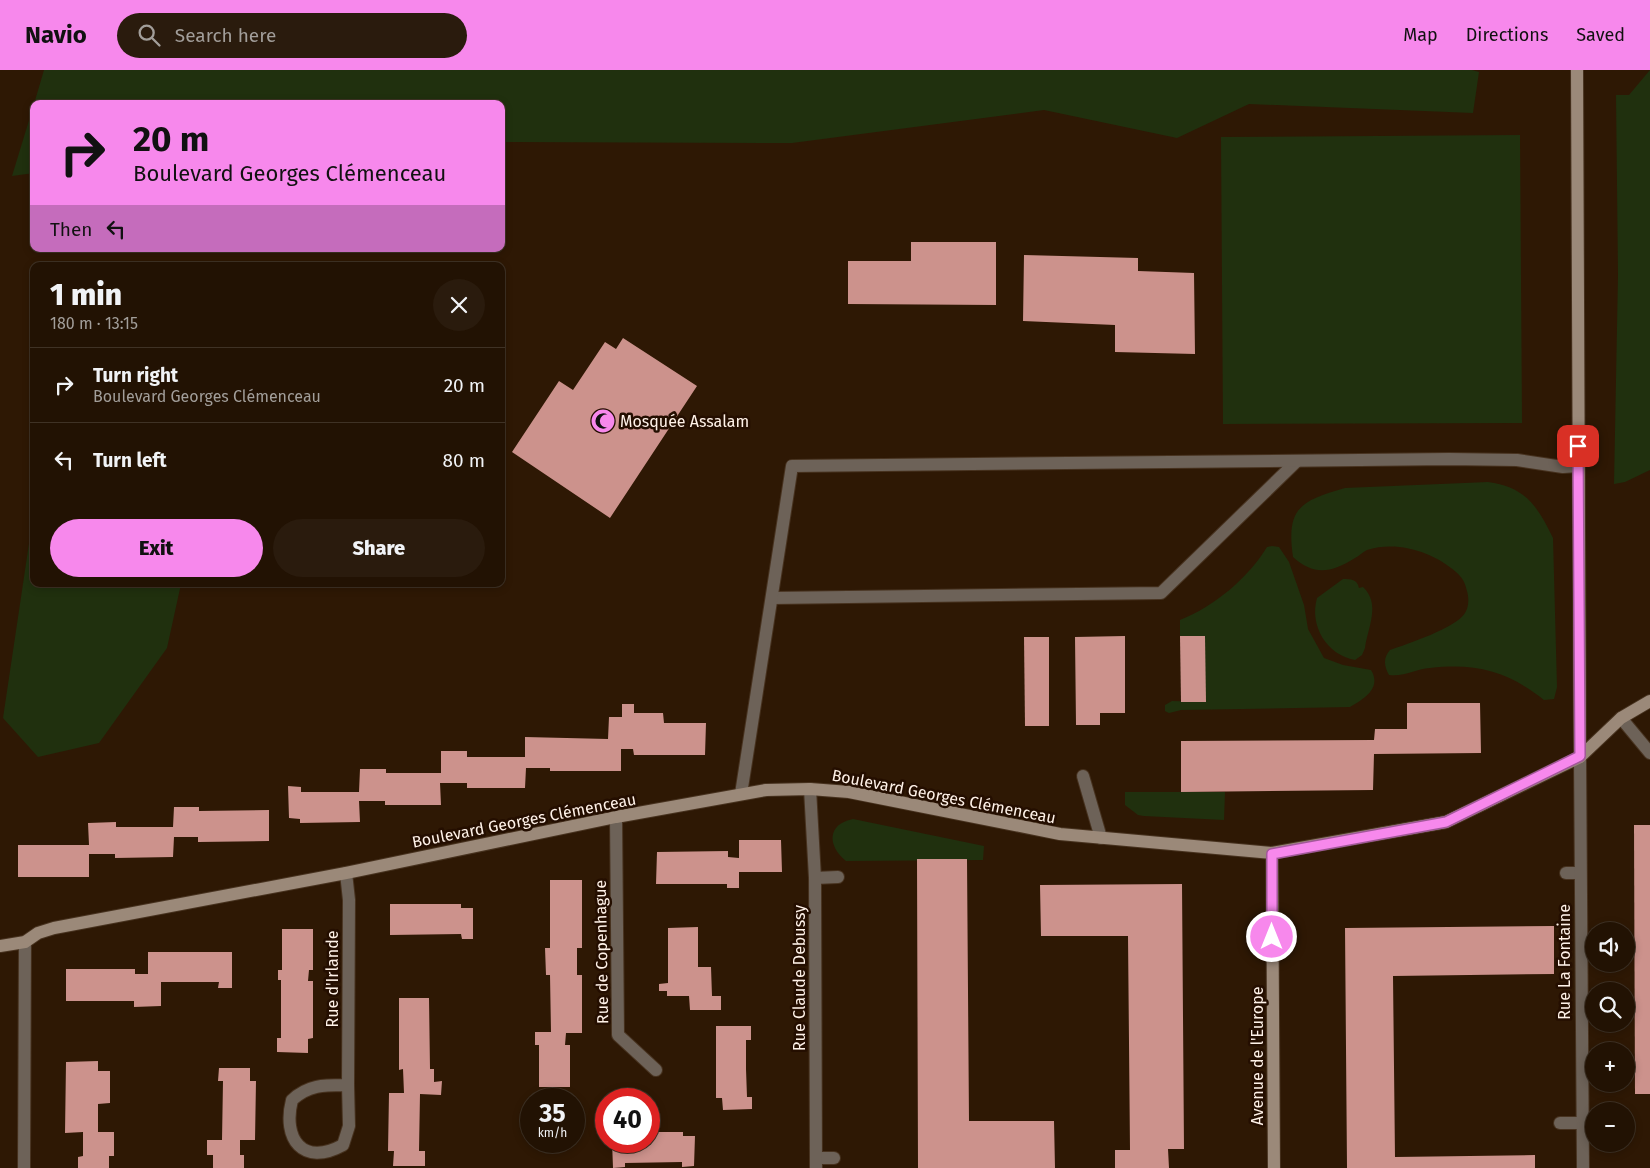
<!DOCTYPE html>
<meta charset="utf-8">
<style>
body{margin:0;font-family:"Fira Sans",sans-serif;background:#2a1b0d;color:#f1f3f6;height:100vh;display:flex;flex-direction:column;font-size:19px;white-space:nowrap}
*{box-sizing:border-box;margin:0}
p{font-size:16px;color:#a29e9a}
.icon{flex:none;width:28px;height:28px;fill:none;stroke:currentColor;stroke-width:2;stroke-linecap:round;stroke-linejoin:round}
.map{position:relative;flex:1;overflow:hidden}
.drawer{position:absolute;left:30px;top:192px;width:475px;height:325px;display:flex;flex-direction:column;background:#221203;border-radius:10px;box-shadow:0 2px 8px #0003,0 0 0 1px #3f3225}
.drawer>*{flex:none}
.guide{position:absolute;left:30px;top:30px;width:475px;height:152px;border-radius:10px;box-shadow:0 2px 8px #0003,0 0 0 1px #3f3225;background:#f788ec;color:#111;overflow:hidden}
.tools{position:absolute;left:1585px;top:852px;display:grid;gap:10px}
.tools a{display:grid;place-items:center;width:50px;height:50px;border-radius:50%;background:#221203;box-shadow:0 2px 8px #0003,0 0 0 1px #3f3225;font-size:25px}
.speed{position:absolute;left:520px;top:1018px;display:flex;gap:10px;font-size:25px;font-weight:700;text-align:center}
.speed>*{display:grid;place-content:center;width:65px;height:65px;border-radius:50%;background:#221203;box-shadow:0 2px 8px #0003,0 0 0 1px #3f3225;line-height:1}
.speed small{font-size:12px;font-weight:400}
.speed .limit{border:8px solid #d22;background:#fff;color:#111}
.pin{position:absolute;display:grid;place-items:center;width:42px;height:42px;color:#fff;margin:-21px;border-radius:10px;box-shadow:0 2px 8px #0006}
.me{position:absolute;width:55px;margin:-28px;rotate:0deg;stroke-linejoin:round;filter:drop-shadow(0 0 4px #0008)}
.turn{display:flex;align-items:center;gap:18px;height:105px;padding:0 20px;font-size:22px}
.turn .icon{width:65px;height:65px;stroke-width:2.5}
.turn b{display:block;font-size:35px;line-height:42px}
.then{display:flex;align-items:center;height:48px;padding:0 20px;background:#0003;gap:10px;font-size:19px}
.round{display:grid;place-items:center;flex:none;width:52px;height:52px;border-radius:26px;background:#2a1b0d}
.head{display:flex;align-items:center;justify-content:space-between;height:85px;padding:0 20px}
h1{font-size:30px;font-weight:800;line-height:38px}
.cta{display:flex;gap:10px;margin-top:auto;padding:10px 20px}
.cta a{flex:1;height:58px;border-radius:30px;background:#f788ec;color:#111;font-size:20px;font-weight:800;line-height:58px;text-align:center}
.cta a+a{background:#2a1b0d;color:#f1f3f6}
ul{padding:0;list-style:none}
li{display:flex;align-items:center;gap:15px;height:75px;padding:0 20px;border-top:1px solid #3f3225}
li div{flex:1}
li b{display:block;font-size:19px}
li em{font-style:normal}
header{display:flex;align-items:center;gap:30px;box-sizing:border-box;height:70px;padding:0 25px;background:#f788ec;color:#111}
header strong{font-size:24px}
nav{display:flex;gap:28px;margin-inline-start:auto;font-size:18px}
.search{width:350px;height:45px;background:#2a1b0d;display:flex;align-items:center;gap:12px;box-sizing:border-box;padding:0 18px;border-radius:28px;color:#a29e9a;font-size:19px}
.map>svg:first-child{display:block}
.green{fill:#20300e}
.building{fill:#cc928c}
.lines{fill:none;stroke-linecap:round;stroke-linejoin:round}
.lane-casing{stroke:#47321f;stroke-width:14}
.street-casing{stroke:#47321f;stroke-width:14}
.secondary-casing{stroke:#47321f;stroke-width:14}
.lane{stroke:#6d6258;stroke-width:12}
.street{stroke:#6d6258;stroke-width:12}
.secondary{stroke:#9b8979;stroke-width:12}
.route-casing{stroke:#a15899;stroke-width:12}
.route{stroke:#f788ec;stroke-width:9}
.labels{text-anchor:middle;stroke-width:5;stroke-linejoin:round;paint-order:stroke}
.poi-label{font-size:16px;fill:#fff2e8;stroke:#240e00;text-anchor:start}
.street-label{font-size:16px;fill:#fff2e8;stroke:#240e00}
</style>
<header>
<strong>Navio</strong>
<div class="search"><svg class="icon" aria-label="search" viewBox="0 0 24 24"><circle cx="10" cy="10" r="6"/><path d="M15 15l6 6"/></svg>Search here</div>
<nav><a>Map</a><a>Directions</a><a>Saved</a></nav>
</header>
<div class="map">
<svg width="1650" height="1098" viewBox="0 0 1650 1098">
<rect width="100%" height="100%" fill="#2e1804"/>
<g class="green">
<path d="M 44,0 L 1472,0 L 1479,2 L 1473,43 L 1249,34 L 1177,68 L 1044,40 L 792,73 L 501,72 L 501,34 L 34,34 Z"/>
<path d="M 1650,0 L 1650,400 L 1625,412 L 1614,414 L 1618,205 L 1616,25 L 1629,25 Z"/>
<path d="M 34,34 L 34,103 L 12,106 Z"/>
<path d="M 1520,65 L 1522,353 L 1223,354 L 1221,67 Z"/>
<path d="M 1488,412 C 1525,417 1537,435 1553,468 L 1557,617 L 1554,629 L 1544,630 C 1507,601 1477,593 1430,598 C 1415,599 1405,607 1389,605 C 1384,596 1383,588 1390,580 C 1407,574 1456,558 1465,543 C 1469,537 1469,528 1467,521 C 1465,513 1463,508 1456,502 C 1434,482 1397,470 1367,480 C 1363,482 1359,486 1355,488 C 1331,503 1314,506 1293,487 C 1286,438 1300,431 1345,418 Z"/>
<path d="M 34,440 L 34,514 L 181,514 L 167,578 L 99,673 L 38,687 L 3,648 Z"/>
<path d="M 1272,476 L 1279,477 L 1289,492 L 1304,535 L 1308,559 L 1324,588 L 1343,595 L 1371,600 C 1382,618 1364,629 1350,637 L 1181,640 L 1169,643 L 1165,641 L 1165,635 L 1172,631 L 1205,632 L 1205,566 L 1180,566 L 1180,550 C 1214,537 1249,507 1267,477 Z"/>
<path d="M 1343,509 C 1351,509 1357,509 1359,518 L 1363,517 C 1381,534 1368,557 1365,578 L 1362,585 L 1355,590 C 1327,585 1309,556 1317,528 Z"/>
<path d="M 1125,722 L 1225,722 L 1224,750 L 1144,746 L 1138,745 L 1125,735 Z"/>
<path d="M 853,749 L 984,776 L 983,790 L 846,791 C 827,776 827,754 853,749 Z"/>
</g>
<g class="building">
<path d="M 911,172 L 996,172 L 996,235 L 848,234 L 848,191 L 911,191 Z"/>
<path d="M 1024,185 L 1138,188 L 1138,201 L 1194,203 L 1195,284 L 1115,282 L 1115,255 L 1023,251 Z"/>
<path d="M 623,268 L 697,316 L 610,448 L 512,382 L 559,311 L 573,320 L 605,272 L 616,279 Z"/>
<path d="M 1125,566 L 1125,643 L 1100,643 L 1100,655 L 1076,655 L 1075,567 Z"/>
<path d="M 1180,566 L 1205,566 L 1206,632 L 1181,632 Z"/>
<path d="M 1024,567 L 1049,567 L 1049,656 L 1025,656 Z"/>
<path d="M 1407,633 L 1480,633 L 1481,683 L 1374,684 L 1373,720 L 1181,722 L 1181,671 L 1374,670 L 1375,659 L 1407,659 Z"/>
<path d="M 622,634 L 634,634 L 634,643 L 663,643 L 664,653 L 706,653 L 705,685 L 634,685 L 633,679 L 621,679 L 621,701 L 550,701 L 550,698 L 526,698 L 525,718 L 467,718 L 467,713 L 440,713 L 441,735 L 385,735 L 385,731 L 359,731 L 360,752 L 300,753 L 300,749 L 289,748 L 288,716 L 301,717 L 301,722 L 359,722 L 360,699 L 386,699 L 386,703 L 441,703 L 441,681 L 467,681 L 467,687 L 525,687 L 525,667 L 608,669 L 609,647 L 622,647 Z"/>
<path d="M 174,737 L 199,737 L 199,741 L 269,740 L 269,771 L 198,772 L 198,767 L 174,767 L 173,787 L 115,788 L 115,784 L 89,784 L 89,807 L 18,807 L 18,775 L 89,775 L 88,753 L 116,752 L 116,757 L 173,757 Z"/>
<path d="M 1634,755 L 1650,755 L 1650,1024 L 1635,1024 Z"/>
<path d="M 739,770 L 781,770 L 782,802 L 739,802 L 739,818 L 727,818 L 727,814 L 656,814 L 657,782 L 728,781 L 728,787 L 739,788 Z"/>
<path d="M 917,789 L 967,789 L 969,1051 L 1054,1051 L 1055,1098 L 918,1098 Z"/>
<path d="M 550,810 L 582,810 L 582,878 L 577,878 L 577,905 L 582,905 L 582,963 L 566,963 L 565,975 L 570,975 L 570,1017 L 539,1017 L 539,975 L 535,975 L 535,962 L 551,962 L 550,905 L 546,905 L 545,878 L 550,878 Z"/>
<path d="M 1182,814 L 1184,1079 L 1168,1079 L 1169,1098 L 1115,1098 L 1115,1080 L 1130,1080 L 1128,866 L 1041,866 L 1040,815 Z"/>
<path d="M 390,834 L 461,834 L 461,838 L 473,838 L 473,869 L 462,869 L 461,864 L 390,865 Z"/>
<path d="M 1554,856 L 1554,904 L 1393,906 L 1395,1087 L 1535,1085 L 1535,1098 L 1347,1098 L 1345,858 Z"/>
<path d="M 698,857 L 698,897 L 711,897 L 712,926 L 721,926 L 721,940 L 690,940 L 689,926 L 667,926 L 667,921 L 659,921 L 659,914 L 668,913 L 668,858 Z"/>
<path d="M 282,859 L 313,859 L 313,900 L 309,900 L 308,911 L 313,911 L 313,968 L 308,969 L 308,983 L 277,982 L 277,968 L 281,968 L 281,910 L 278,910 L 278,900 L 282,900 Z"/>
<path d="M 148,882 L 232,882 L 232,918 L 218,918 L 219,912 L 161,912 L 161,936 L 134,937 L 134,931 L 66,931 L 66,899 L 135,899 L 135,904 L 148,904 Z"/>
<path d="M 399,928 L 429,928 L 430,999 L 434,999 L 434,1012 L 442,1011 L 441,1025 L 420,1024 L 419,1081 L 425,1081 L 425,1096 L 393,1096 L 394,1081 L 388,1081 L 389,1023 L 404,1023 L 403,999 L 399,1000 Z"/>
<path d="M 716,956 L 751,956 L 751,970 L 746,970 L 746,999 L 747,1027 L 752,1027 L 752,1039 L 723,1040 L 722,1028 L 716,1028 Z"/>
<path d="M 98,991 L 98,1001 L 110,1001 L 110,1033 L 98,1034 L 98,1062 L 114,1062 L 114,1086 L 109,1086 L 109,1098 L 78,1098 L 78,1087 L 83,1086 L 83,1062 L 65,1063 L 66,992 Z"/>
<path d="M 219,998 L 250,998 L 250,1011 L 256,1011 L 255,1070 L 240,1070 L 240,1085 L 244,1085 L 244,1098 L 213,1098 L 213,1085 L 207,1085 L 207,1070 L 222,1070 L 223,1011 L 218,1011 Z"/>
<path d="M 649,1062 L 683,1062 L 683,1066 L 695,1066 L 694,1096 L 682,1097 L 682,1092 L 625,1093 L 625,1097 L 613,1098 L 612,1071 L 649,1071 Z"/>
</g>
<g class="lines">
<defs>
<g id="lane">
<path d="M 772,528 L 1161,523 L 1297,391"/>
<path d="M 1621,648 L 1650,683"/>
<path d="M 1083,706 L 1101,768"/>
<path d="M 741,724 L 792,396 L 1449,389 L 1517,390 L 1563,397 L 1578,396"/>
<path d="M 1566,803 L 1580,803"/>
<path d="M 815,808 L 838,807"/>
<path d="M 1560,1053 L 1582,1053"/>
<path d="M 816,1088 L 834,1088"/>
</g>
<g id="street">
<path d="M 1580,687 L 1583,1098"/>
<path d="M 810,719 L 815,808 L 816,1098"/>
<path d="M 616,747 L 618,965 L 656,1000"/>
<path d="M 346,803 L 349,830 L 348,1015 C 326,1015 309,1014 292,1030 C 282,1069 303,1097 343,1075 L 349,1056 L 348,1015"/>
<path d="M 24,1098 L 25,872"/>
</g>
<g id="secondary">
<path d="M 1577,0 L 1580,687"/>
<path d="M 1272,783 L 1274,1098"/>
<path d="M 0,876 L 25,872 L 38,863 L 54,858 L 346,803 L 616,747 L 766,720 L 810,719 L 849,722 L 1060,764 L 1272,783 L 1446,752 L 1580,687 L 1621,648 L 1650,631"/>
</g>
</defs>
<use href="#lane" class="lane-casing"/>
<use href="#street" class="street-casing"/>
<use href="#secondary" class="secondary-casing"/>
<use href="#lane" class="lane"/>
<use href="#street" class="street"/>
<use href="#secondary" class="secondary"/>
</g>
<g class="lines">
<defs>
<path id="route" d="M 1272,867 L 1272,784 L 1446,752 L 1580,686 L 1578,376"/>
</defs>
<use href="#route" class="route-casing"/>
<use href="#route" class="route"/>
</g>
<defs>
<symbol id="mosque-disc" viewBox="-11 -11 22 22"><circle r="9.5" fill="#f788ec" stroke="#240e00"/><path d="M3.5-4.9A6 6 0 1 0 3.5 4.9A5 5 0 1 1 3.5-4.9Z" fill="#111"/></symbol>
</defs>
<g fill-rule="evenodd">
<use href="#mosque-disc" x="589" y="337" width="28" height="28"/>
</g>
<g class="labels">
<g class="poi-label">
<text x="620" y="357">Mosquée Assalam</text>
</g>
<g class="street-label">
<text transform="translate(944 726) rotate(11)" y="6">Boulevard Georges Clémenceau</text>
<text transform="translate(524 750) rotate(-11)" y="6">Boulevard Georges Clémenceau</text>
<text transform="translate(601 882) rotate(-91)" y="6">Rue de Copenhague</text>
<text transform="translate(1564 892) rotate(-90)" y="6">Rue La Fontaine</text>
<text transform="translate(799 908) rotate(-90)" y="6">Rue Claude Debussy</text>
<text transform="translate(332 909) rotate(-90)" y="6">Rue d'Irlande</text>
<text transform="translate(1257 986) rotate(-90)" y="6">Avenue de l'Europe</text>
</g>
</g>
</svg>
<div class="tools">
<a><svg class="icon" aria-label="sound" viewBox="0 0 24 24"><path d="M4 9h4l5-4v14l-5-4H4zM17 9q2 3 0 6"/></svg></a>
<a><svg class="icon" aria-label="search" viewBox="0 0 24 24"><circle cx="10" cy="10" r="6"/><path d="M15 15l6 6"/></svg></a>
<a>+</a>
<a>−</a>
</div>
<div class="speed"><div>35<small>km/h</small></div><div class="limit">40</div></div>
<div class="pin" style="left:1578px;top:376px;background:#d93025"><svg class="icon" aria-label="arrive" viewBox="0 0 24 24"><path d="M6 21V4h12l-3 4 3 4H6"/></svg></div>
<svg class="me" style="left:1272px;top:867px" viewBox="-20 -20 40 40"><circle r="17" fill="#f788ec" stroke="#fff" stroke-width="3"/><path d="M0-11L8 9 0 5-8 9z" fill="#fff"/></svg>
<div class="guide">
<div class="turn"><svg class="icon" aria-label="right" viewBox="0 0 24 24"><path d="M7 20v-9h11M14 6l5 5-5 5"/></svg><div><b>20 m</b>Boulevard Georges Clémenceau</div></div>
<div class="then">Then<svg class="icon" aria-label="left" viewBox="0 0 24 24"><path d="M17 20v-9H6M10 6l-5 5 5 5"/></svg></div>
</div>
<section class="drawer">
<div class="head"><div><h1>1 min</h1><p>180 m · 13:15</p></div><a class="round"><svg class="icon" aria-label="close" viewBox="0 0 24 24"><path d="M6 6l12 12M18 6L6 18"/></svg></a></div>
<ul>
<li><svg class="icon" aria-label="right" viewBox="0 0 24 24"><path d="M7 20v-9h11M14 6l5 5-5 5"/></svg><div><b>Turn right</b><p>Boulevard Georges Clémenceau</p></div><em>20 m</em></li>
<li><svg class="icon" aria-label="left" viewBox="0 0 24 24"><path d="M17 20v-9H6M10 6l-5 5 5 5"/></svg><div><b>Turn left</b></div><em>80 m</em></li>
</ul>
<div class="cta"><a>Exit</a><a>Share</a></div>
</section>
</div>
